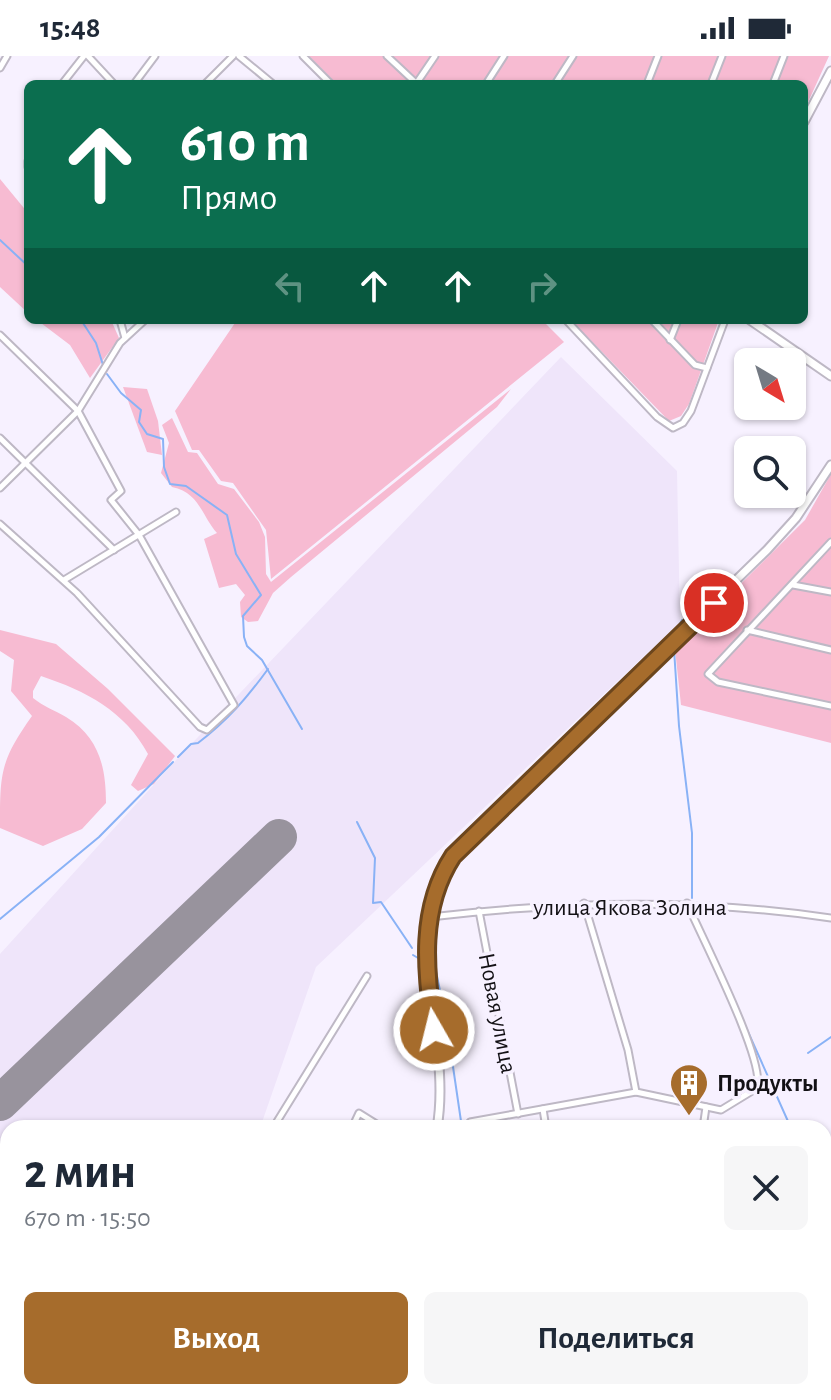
<!DOCTYPE html>
<html lang="ru">
<meta charset="utf-8">
<style>
body{margin:0;font-family:"Alegreya Sans",sans-serif;background:#f6f6f7;color:#1f2937;height:100vh;display:flex;flex-direction:column;font-size:30px;white-space:nowrap}
*{box-sizing:border-box;margin:0}
p{font-size:26px;color:#747a83}
.icon{flex:none;width:44px;height:44px;fill:none;stroke:currentColor;stroke-width:2;stroke-linecap:round;stroke-linejoin:round}
.map{position:relative;flex:1;overflow:hidden}
.sheet{position:absolute;left:0px;top:1064px;width:832px;height:280px;display:flex;flex-direction:column;background:#fff;border-radius:24px 24px 0 0;box-shadow:0 2px 6px #0004}
.sheet>*{flex:none}
.guide{position:absolute;left:24px;top:24px;width:784px;height:244px;border-radius:12px;box-shadow:0 2px 6px #0004;background:#0b6e4f;color:#fff;overflow:hidden}
.needle{width:52px;rotate:142deg}
.fabs{position:absolute;left:734px;top:292px;display:grid;gap:16px}
.fabs a{display:grid;place-items:center;width:72px;height:72px;border-radius:12px;background:#fff;box-shadow:0 2px 6px #0004;font-size:40px}
.pin{position:absolute;display:grid;place-items:center;width:68px;height:68px;color:#fff;margin:-34px;border:4px solid #fff;border-radius:50%;box-shadow:0 2px 8px #0007}
.me{position:absolute;width:88px;margin:-44px;rotate:352deg;stroke-linejoin:round;filter:drop-shadow(0 0 6px #0008)}
.turn{display:flex;align-items:center;gap:28px;height:168px;padding:0 24px;font-size:36px}
.turn .icon{width:104px;height:104px;stroke-width:2.5}
.turn b{display:block;font-size:56px;line-height:68px}
.lanes{display:flex;align-items:center;height:76px;padding:0 24px;background:#0003;justify-content:center;gap:40px;direction:ltr}
.lanes .off{opacity:.35}
.round{display:grid;place-items:center;flex:none;width:84px;height:84px;border-radius:12px;background:#f6f6f7}
.overview{display:flex;align-items:center;justify-content:space-between;height:136px;padding:0 24px}
h1{font-size:48px;font-weight:700;line-height:60px}
.action{display:flex;gap:16px;margin-top:auto;padding:16px 24px}
.action a{flex:1;height:92px;border-radius:12px;background:#a66c2c;color:#fff;font-size:32px;font-weight:700;line-height:92px;text-align:center}
.action a+a{background:#f6f6f7;color:#1f2937}
.status{display:flex;justify-content:space-between;align-items:center;height:56px;padding:0 40px;background:#fff;direction:ltr}
.status svg{height:22px;fill:currentColor}
.map>svg:first-child{display:block}
.built{fill:#efe5fa}
.green{fill:#f7bbd2}
.lines{fill:none;stroke-linecap:round;stroke-linejoin:round}
.stream{stroke:#89b2f6;stroke-width:2}
.runway{stroke:#98939d;stroke-width:36}
.minor-casing{stroke:#beb8c5;stroke-width:9}
.secondary-casing{stroke:#beb8c5;stroke-width:11}
.minor{stroke:#fff;stroke-width:5}
.secondary{stroke:#fff;stroke-width:7}
.route-casing{stroke:#6c461d;stroke-width:20}
.route{stroke:#a66c2c;stroke-width:14}
.labels{text-anchor:middle;stroke-width:7;stroke-linejoin:round;paint-order:stroke}
.street-label{font-size:24px;fill:#131115;stroke:#f7f1ff}
.poi-label{font-size:24px;font-weight:bold;fill:#131115;stroke:#f7f1ff;text-anchor:start}
</style>
<div class="status"><b>15:48</b><svg viewBox="0 0 49 12"><path d="M0 12V9h3v3zM5 12V6h3v6zM10 12V3h3v9zM15 12V0h3v12zM26 1h20v11H26zM47 4h2v5h-2z"/></svg></div>
<div class="map">
<svg width="831" height="1344" viewBox="0 0 831 1344">
<rect width="100%" height="100%" fill="#f7f1ff"/>
<path class="built" d="M 561,301 L 677,415 L 680,566 L 316,911 L 260,1072 L 8,1072 L 8,1336 L 169,1336 L 166,1344 L 0,1344 L 0,898 L 177,703 Z"/>
<g class="green">
<path d="M 309,0 L 829,0 L 804,55 L 804,28 L 337,28 Z"/>
<path d="M 0,123 L 28,157 L 28,257 L 0,231 Z"/>
<path d="M 37,264 L 111,264 L 119,282 L 90,322 L 70,289 Z"/>
<path d="M 237,264 L 542,264 L 564,286 L 271,523 L 266,474 L 233,427 L 221,425 L 199,394 L 192,394 L 175,355 Z"/>
<path d="M 571,264 L 719,264 L 689,348 L 681,360 L 669,365 Z"/>
<path d="M 123,331 L 147,333 L 158,365 L 162,399 L 147,396 Z"/>
<path d="M 511,333 L 497,351 L 291,521 L 273,537 L 258,565 L 248,566 L 241,561 L 240,546 L 245,539 L 236,528 L 219,532 L 204,483 L 217,477 C 201,459 200,437 172,431 L 161,417 L 169,387 L 162,369 L 172,362 L 188,396 L 197,397 L 218,428 L 234,433 L 259,466 L 265,481 L 266,518 L 271,526 Z"/>
<path d="M 831,418 L 831,687 L 681,649 L 675,593 L 805,464 Z"/>
<path d="M 0,574 L 56,588 L 108,633 L 175,700 L 154,728 L 138,735 L 131,729 L 148,698 C 125,655 86,635 41,620 L 33,635 L 33,642 C 44,651 54,654 66,661 C 99,681 106,711 106,747 L 82,773 L 43,790 L 0,772 C 0,717 0,705 32,660 L 11,635 L 14,604 L 0,595 Z"/>
<path d="M 824,1085 L 831,1088 L 831,1243 L 824,1239 Z"/>
</g>
<g class="lines">
<g class="stream">
<path d="M 0,184 L 28,210"/>
<path d="M 81,264 L 96,287 L 103,309"/>
<path d="M 107,318 L 121,337 L 141,354 L 139,366 L 147,378 L 163,383 L 164,411 L 170,428 L 186,430 L 227,459 L 236,498 L 261,539 L 243,560 L 244,581 L 247,590 L 262,604 L 302,673"/>
<path d="M 672,582 L 682,564"/>
<path d="M 674,593 L 679,670 L 692,777 L 692,842"/>
<path d="M 178,701 L 191,688 L 198,687 C 227,665 247,642 268,613"/>
<path d="M 357,766 L 375,802 L 373,847 L 381,846 L 412,892"/>
<path d="M 0,863 L 99,781 L 173,706"/>
<path d="M 707,884 L 791,1072"/>
<path d="M 413,899 L 423,905"/>
<path d="M 434,906 L 446,963 L 462,1072"/>
<path d="M 808,997 L 831,981"/>
<path d="M 776,1336 L 777,1344"/>
<path d="M 183,1344 L 191,1336"/>
<path d="M 514,1344 L 516,1336"/>
</g>
<path class="runway" d="M 0,1047 L 279,781"/>
<defs>
<g id="minor">
<path d="M 88,0 L 114,28"/>
<path d="M 239,0 L 273,28"/>
<path d="M 303,0 L 331,28"/>
<path d="M 387,0 L 417,28"/>
<path d="M 0,12 L 7,0"/>
<path d="M 62,28 L 84,0"/>
<path d="M 134,28 L 155,0"/>
<path d="M 205,28 L 233,0"/>
<path d="M 416,28 L 435,0"/>
<path d="M 486,28 L 504,0"/>
<path d="M 555,28 L 573,0"/>
<path d="M 647,28 L 658,0"/>
<path d="M 711,28 L 722,0"/>
<path d="M 773,28 L 784,0"/>
<path d="M 28,105 L 28,111"/>
<path d="M 120,264 L 125,282"/>
<path d="M 566,264 L 657,361 L 673,372 L 683,367 L 691,355 L 725,264"/>
<path d="M 652,264 L 695,309 L 707,312"/>
<path d="M 0,279 L 78,355 L 121,435 L 111,444 L 139,479 L 234,649 L 207,674 L 200,671 L 77,537 L 0,468"/>
<path d="M 670,284 L 678,264"/>
<path d="M 0,382 L 114,494"/>
<path d="M 0,432 L 78,355 L 120,287 L 145,264"/>
<path d="M 831,486 L 708,618 L 718,626 L 831,650"/>
<path d="M 64,524 L 176,456"/>
<path d="M 793,529 L 831,536"/>
<path d="M 747,574 L 831,594"/>
<path d="M 584,847 L 628,994 L 636,1036"/>
<path d="M 479,855 L 518,1058"/>
<path d="M 430,861 C 565,845 697,842 831,862"/>
<path d="M 543,1053 L 546,1072"/>
<path d="M 470,1066 L 636,1036 L 721,1054 L 757,1032 C 766,1005 701,880 687,847"/>
<path d="M 273,1072 L 367,920"/>
<path d="M 352,1072 L 359,1057 L 383,1072"/>
<path d="M 703,1072 L 706,1051"/>
<path d="M 593,1336 L 594,1344"/>
<path d="M 688,1336 L 689,1344"/>
<path d="M 191,1344 L 199,1336"/>
</g>
<g id="secondary">
<path d="M 804,66 L 831,15"/>
<path d="M 750,264 L 831,320"/>
<path d="M 437,1072 C 453,981 397,884 453,800 L 767,494 L 796,462 L 831,409"/>
<path d="M 824,1242 L 831,1245"/>
<path d="M 318,1336 L 331,1343 L 346,1340"/>
</g>
</defs>
<use href="#minor" class="minor-casing"/>
<use href="#secondary" class="secondary-casing"/>
<use href="#minor" class="minor"/>
<use href="#secondary" class="secondary"/>
</g>
<g class="lines">
<defs>
<path id="route" d="M 434,974 C 425,914 419,852 453,800 L 714,547"/>
</defs>
<use href="#route" class="route-casing"/>
<use href="#route" class="route"/>
</g>
<defs>
<symbol id="building-pin" viewBox="-11 -11 22 30"><path d="M0 17L-7.5 6A9.5 9.5 0 1 1 7.5 6Z" fill="#a66c2c" stroke="#f7f1ff"/><path d="M-4-6H4V6H1V3H-1V6H-4ZM-2.5-4.3h1.7v1.8h-1.7ZM.8-4.3h1.7v1.8H.8ZM-2.5-1h1.7V.8h-1.7ZM.8-1h1.7V.8H.8Z" fill="#fff"/></symbol>
</defs>
<g fill-rule="evenodd">
<use href="#building-pin" x="667" y="1005" width="44" height="60"/>
</g>
<g class="labels">
<g class="street-label">
<text x="630" y="859">улица Якова Золина</text>
<text transform="translate(498 957) rotate(79)" y="8">Новая улица</text>
</g>
<g class="poi-label">
<text x="717" y="1035">Продукты</text>
</g>
</g>
</svg>
<div class="fabs">
<a><svg class="needle" viewBox="-14 -14 28 28"><path d="M0-13l5 13h-10z" fill="#e53935"/><path d="M0 13l5-13h-10z" fill="#747a83"/></svg></a>
<a><svg class="icon" aria-label="search" viewBox="0 0 24 24"><circle cx="10" cy="10" r="6"/><path d="M15 15l6 6"/></svg></a>
</div>
<div class="pin" style="left:714px;top:547px;background:#d93025"><svg class="icon" aria-label="arrive" viewBox="0 0 24 24"><path d="M6 21V4h12l-3 4 3 4H6"/></svg></div>
<svg class="me" style="left:434px;top:974px" viewBox="-20 -20 40 40"><circle r="17" fill="#a66c2c" stroke="#fff" stroke-width="3"/><path d="M0-11L8 9 0 5-8 9z" fill="#fff"/></svg>
<div class="guide">
<div class="turn"><svg class="icon" aria-label="ahead" viewBox="0 0 24 24"><path d="M12 20V5M6 11l6-6 6 6"/></svg><div><b>610 m</b>Прямо</div></div>
<div class="lanes"><svg class="icon off" aria-label="left" viewBox="0 0 24 24"><path d="M17 20v-9H6M10 6l-5 5 5 5"/></svg><svg class="icon" aria-label="ahead" viewBox="0 0 24 24"><path d="M12 20V5M6 11l6-6 6 6"/></svg><svg class="icon" aria-label="ahead" viewBox="0 0 24 24"><path d="M12 20V5M6 11l6-6 6 6"/></svg><svg class="icon off" aria-label="right" viewBox="0 0 24 24"><path d="M7 20v-9h11M14 6l5 5-5 5"/></svg></div>
</div>
<section class="sheet">
<div class="overview"><div><h1>2 мин</h1><p>670 m · 15:50</p></div><a class="round"><svg class="icon" aria-label="close" viewBox="0 0 24 24"><path d="M6 6l12 12M18 6L6 18"/></svg></a></div>
<div class="action"><a>Выход</a><a>Поделиться</a></div>
</section>
</div>
